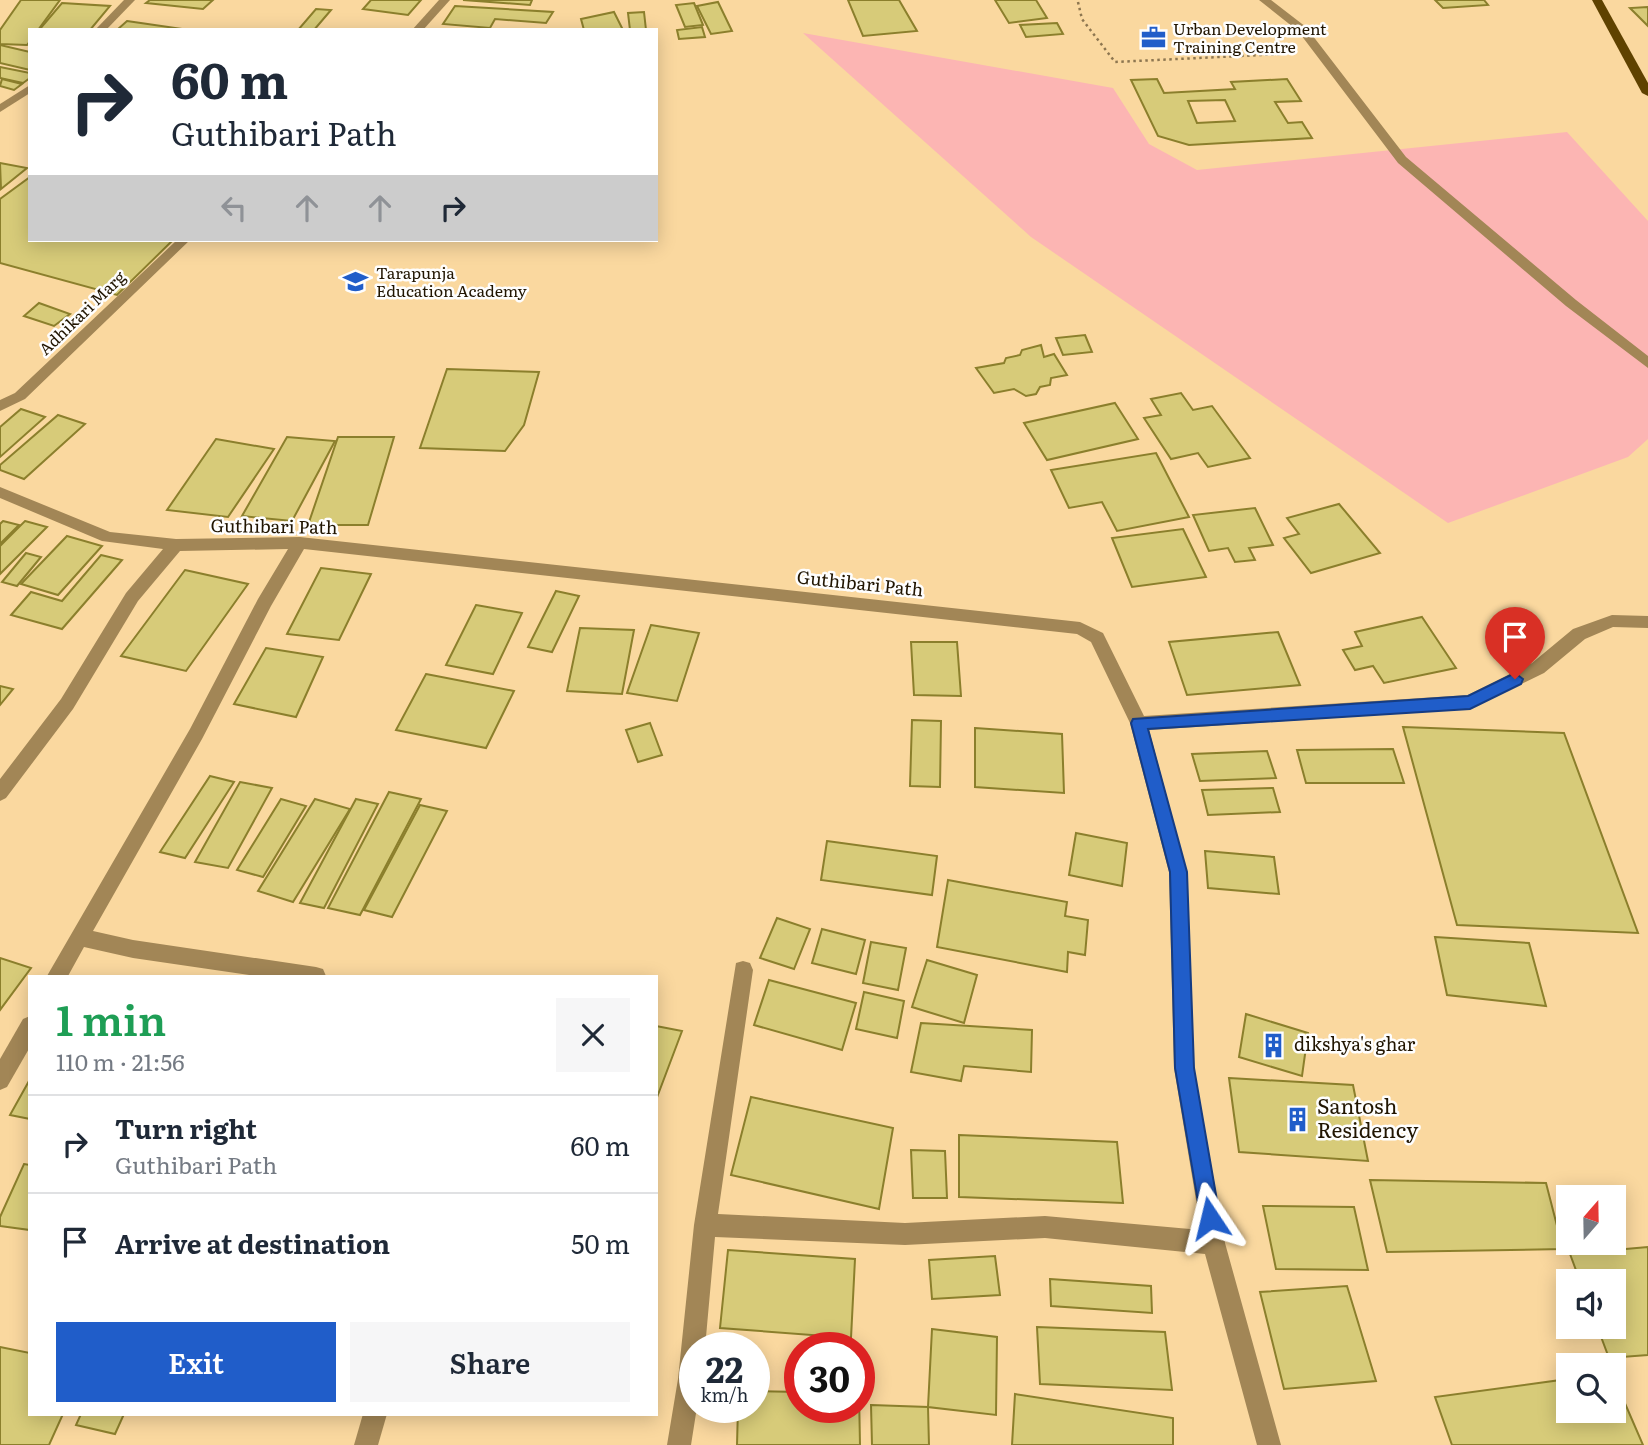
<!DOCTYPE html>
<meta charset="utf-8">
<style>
body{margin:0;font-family:Literata,serif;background:#f6f6f7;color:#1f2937;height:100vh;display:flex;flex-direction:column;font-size:26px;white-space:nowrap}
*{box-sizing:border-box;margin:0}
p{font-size:23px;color:#747a83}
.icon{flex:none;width:38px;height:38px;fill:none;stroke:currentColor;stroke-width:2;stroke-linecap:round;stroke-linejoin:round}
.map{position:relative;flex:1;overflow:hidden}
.details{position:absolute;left:28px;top:975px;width:630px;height:441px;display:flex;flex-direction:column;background:#fff;border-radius:0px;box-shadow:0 4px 18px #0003}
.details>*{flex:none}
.top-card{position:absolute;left:28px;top:28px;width:630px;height:214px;border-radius:0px;box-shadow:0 4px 18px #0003;background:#fff;color:#1f2937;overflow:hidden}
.needle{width:46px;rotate:20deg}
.controls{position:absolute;left:1556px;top:1185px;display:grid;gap:14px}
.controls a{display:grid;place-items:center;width:70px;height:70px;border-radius:0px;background:#fff;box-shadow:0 4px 18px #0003;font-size:35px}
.speed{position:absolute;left:679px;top:1332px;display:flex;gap:14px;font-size:35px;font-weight:700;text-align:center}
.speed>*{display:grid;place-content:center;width:91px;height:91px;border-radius:50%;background:#fff;box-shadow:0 4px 18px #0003;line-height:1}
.speed small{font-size:18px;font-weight:400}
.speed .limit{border:10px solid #d22;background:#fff;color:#111}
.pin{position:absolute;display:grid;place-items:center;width:60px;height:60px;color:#fff;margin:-72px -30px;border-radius:50% 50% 50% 0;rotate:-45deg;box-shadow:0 0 7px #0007}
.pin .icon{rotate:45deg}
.me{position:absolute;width:77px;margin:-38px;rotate:350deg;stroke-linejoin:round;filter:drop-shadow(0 0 5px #0008)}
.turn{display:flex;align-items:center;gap:24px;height:147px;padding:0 28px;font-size:32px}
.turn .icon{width:91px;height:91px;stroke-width:2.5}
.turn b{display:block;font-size:49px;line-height:60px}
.lanes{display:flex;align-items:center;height:66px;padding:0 28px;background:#0003;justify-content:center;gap:35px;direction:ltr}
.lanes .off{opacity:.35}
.round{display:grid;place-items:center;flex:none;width:74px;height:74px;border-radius:0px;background:#f6f6f7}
.headline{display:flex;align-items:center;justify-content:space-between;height:119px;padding:0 28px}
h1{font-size:42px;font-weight:600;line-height:52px;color:#1e9e55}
.primary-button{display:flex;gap:14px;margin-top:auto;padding:14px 28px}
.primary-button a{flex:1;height:80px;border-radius:0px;background:#205dc9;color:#fff;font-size:28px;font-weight:600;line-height:80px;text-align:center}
.primary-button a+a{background:#f6f6f7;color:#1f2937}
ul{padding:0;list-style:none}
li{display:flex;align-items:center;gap:21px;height:98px;padding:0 28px;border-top:2px solid #e0e1e3}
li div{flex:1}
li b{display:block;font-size:26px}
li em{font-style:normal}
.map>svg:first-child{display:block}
.green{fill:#fcb5b3}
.building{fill:#d7cb79;stroke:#8b7f2c;stroke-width:2;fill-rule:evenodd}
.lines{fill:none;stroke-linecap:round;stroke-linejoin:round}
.path{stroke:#8d7650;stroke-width:2.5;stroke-dasharray:2.5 3.5;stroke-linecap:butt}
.minor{fill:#a28656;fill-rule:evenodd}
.major{fill:#5f4200;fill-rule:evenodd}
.route{fill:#205dc9;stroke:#153c83;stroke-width:2}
.labels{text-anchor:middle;stroke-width:5;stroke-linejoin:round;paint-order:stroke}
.far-poi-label{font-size:16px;fill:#211501;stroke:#fefefe;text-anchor:start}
.far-street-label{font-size:16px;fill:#211501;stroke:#fefefe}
.street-label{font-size:18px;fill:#211501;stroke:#fefefe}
.poi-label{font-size:18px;fill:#211501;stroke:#fefefe;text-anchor:start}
.near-poi-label{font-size:21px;fill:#211501;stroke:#fefefe;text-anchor:start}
</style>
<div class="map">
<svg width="1648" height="1445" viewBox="0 0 1648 1445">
<rect width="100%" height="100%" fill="#fad89f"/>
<path class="green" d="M 803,33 L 1113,88 L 1149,144 L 1197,170 L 1567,132 L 1648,221 L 1648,439 L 1628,457 L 1448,523 L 1031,237 Z"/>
<g class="building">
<path d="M 21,0 L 60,0 L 38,30 L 30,30 L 30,41 L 27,45 L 0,44 L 0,30 Z"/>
<path d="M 150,0 L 213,0 L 203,9 L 146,3 Z"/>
<path d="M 371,0 L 421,0 L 408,15 L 363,9 Z"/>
<path d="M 463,0 L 532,0 L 530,5 Z"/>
<path d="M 848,0 L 899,0 L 917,31 L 863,36 Z"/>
<path d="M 995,0 L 1036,0 L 1047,18 L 1009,23 Z"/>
<path d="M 1435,0 L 1484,0 L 1488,5 L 1443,8 Z"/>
<path d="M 718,2 L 732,31 L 711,34 L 697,6 Z"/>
<path d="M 62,3 L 110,6 L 90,30 L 39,30 Z"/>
<path d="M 694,3 L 703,25 L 685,27 L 676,5 Z"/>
<path d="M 455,6 L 553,12 L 546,23 L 495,19 L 490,28 L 443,24 Z"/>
<path d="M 1648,7 L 1648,26 L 1630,8 Z"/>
<path d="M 316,9 L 331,10 L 314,30 L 298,30 Z"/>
<path d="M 614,12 L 623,30 L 584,30 L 581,19 Z"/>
<path d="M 644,12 L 646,30 L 630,30 L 628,13 Z"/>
<path d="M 127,21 L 182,29 L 117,30 Z"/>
<path d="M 1057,23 L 1063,34 L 1026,37 L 1020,25 Z"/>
<path d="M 702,27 L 705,37 L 679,39 L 677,30 Z"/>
<path d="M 0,45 L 30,52 L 30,70 L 0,63 Z"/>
<path d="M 0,67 L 30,73 L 30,78 L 23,83 L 0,78 Z"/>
<path d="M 2,79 L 22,84 L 14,90 L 0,86 Z"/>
<path d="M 1157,79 L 1164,93 L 1235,89 L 1231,82 L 1287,79 L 1301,101 L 1275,102 L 1288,123 L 1302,122 L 1312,138 L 1189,145 L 1158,136 L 1131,80 ZM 1225,100 L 1235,121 L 1197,123 L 1188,101 Z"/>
<path d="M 0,163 L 27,168 L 1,189 Z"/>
<path d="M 30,177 L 30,240 L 173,240 L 117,295 L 0,263 L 0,199 Z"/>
<path d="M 39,303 L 70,314 L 54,326 L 24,316 Z"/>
<path d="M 1085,335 L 1092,352 L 1063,355 L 1056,338 Z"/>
<path d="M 1041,345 L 1044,357 L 1054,354 L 1067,375 L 1051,378 L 1050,385 L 1040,387 L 1036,394 L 1026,396 L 1014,389 L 994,393 L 976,368 L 1004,363 L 1006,358 L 1020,355 L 1022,350 Z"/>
<path d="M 447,369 L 539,372 L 524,425 L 505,451 L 420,448 Z"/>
<path d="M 1181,393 L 1193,410 L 1212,406 L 1250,458 L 1208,467 L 1198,453 L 1171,459 L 1144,418 L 1161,415 L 1151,399 Z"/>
<path d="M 1115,403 L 1138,439 L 1047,460 L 1024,423 Z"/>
<path d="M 21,409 L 45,417 L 0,457 L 0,427 Z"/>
<path d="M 58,415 L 85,424 L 24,479 L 0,470 L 0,465 Z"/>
<path d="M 287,437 L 335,441 L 292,521 L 242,516 Z"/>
<path d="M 338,437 L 394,437 L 368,525 L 308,525 Z"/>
<path d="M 216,439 L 274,449 L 228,517 L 167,510 Z"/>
<path d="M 1156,453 L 1189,517 L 1117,531 L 1102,502 L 1069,508 L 1051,470 Z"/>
<path d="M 1339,504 L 1380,553 L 1311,573 L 1284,538 L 1299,534 L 1287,518 Z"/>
<path d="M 1255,508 L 1273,545 L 1249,548 L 1255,560 L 1235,562 L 1228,548 L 1209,551 L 1193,515 Z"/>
<path d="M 3,521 L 19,525 L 0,544 L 0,524 Z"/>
<path d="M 25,521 L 47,527 L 0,574 L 0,546 Z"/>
<path d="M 1183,529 L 1206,577 L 1132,587 L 1112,538 Z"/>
<path d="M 67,536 L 102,546 L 58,595 L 21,584 Z"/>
<path d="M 26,553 L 41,557 L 17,586 L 2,582 Z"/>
<path d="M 101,555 L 122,560 L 62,629 L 11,615 L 31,592 L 62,601 Z"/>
<path d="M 321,568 L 371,574 L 339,640 L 287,634 Z"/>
<path d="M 185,570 L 248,584 L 186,671 L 121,656 Z"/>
<path d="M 556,591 L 579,596 L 552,652 L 528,647 Z"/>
<path d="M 476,605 L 522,613 L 493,674 L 446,665 Z"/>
<path d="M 1422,617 L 1456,668 L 1384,683 L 1373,666 L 1355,670 L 1343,650 L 1362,646 L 1355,632 Z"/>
<path d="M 651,625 L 699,633 L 677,701 L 627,693 Z"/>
<path d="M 580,628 L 634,630 L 622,694 L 567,691 Z"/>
<path d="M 1278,632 L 1300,685 L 1187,695 L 1169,642 Z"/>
<path d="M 911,642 L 957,642 L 961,696 L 914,695 Z"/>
<path d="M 266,648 L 323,657 L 296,717 L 234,704 Z"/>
<path d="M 426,674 L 514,691 L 486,748 L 396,730 Z"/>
<path d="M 0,686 L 13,689 L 0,705 Z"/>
<path d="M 912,720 L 941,721 L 940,787 L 910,786 Z"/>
<path d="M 650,723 L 662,755 L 638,762 L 626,730 Z"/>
<path d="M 1403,727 L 1564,733 L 1638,933 L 1457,925 Z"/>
<path d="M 975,728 L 1062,734 L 1064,793 L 975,787 Z"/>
<path d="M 1393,749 L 1404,783 L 1306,783 L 1297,750 Z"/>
<path d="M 1267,751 L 1276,778 L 1200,781 L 1192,754 Z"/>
<path d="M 210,776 L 234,782 L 185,858 L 160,852 Z"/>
<path d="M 240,782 L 272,788 L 228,868 L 195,862 Z"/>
<path d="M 1273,788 L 1280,812 L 1208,815 L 1202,790 Z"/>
<path d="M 389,792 L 421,799 L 360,915 L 328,908 Z"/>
<path d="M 281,799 L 306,806 L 263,877 L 237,870 Z"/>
<path d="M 315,799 L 350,809 L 293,902 L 258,891 Z"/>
<path d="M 356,799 L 378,804 L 324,908 L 300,903 Z"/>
<path d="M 420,805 L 447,811 L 392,917 L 364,910 Z"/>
<path d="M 1076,833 L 1127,843 L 1122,886 L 1069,875 Z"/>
<path d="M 827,841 L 937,856 L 932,895 L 821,880 Z"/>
<path d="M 1205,851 L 1274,857 L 1279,894 L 1208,888 Z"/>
<path d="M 948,880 L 1067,902 L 1065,916 L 1088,920 L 1085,955 L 1068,952 L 1067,972 L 937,947 Z"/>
<path d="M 777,918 L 810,929 L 794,969 L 760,958 Z"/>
<path d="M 822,929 L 865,940 L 856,974 L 812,963 Z"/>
<path d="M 1435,937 L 1529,943 L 1546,1006 L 1447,995 Z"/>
<path d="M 871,942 L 906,948 L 898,990 L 863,983 Z"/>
<path d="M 0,958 L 31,968 L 0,1010 Z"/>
<path d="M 927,960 L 977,975 L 964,1023 L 912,1007 Z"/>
<path d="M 769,980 L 856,1003 L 842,1050 L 754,1025 Z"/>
<path d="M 864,992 L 904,1001 L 897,1038 L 856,1029 Z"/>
<path d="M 1246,1014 L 1308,1033 L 1302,1076 L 1239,1057 Z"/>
<path d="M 921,1023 L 1032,1030 L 1031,1072 L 964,1066 L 961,1081 L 911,1072 Z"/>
<path d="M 656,1026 L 682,1031 L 656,1100 Z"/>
<path d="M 1229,1078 L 1353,1085 L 1368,1161 L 1239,1152 Z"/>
<path d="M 29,1081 L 30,1119 L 10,1115 Z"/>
<path d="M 751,1097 L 893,1128 L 879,1209 L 731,1175 Z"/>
<path d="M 959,1135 L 1117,1142 L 1123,1203 L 959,1197 Z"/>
<path d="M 911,1150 L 945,1151 L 947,1198 L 913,1198 Z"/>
<path d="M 24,1164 L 30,1165 L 30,1230 L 0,1226 L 0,1217 Z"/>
<path d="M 1370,1180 L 1546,1183 L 1563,1249 L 1387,1252 Z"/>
<path d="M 1263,1206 L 1354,1207 L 1368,1270 L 1276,1269 Z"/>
<path d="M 1648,1247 L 1648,1355 L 1609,1358 L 1597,1326 L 1614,1326 L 1614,1281 L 1580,1281 L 1570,1254 Z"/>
<path d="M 728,1250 L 855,1259 L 851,1338 L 720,1328 Z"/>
<path d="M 995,1256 L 1000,1295 L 932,1299 L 929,1260 Z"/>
<path d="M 1050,1279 L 1151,1286 L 1152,1313 L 1051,1306 Z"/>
<path d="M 1347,1286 L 1376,1381 L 1284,1389 L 1260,1292 Z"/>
<path d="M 1037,1327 L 1165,1332 L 1172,1390 L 1040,1384 Z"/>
<path d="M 932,1329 L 997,1337 L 996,1415 L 928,1407 Z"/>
<path d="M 0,1347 L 30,1353 L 30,1414 L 63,1414 L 49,1445 L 0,1445 Z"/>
<path d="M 1614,1378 L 1643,1445 L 1452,1445 L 1435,1397 L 1568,1379 L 1568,1410 L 1614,1410 Z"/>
<path d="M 754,1391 L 800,1392 L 800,1407 L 859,1407 L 859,1392 L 860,1445 L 737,1445 L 738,1407 L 754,1407 Z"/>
<path d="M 1015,1394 L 1173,1418 L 1173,1445 L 1012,1445 Z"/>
<path d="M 871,1405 L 928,1407 L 929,1445 L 872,1445 Z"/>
<path d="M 81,1414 L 124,1414 L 115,1434 L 76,1425 Z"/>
</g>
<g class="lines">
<path class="path" d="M 1078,2 L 1082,19 L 1115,62 L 1282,54"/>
<g class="minor">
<path d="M 124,0 L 135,0 L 106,30 L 95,30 Z"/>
<path d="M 439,0 L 450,0 L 423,30 L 412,30 Z"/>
<path d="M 1259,0 L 1271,0 L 1306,27 L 1406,157 L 1576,300 L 1648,356 L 1648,368 L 1566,306 L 1398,163 L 1298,31 Z"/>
<path d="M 30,85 L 30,93 L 0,112 L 0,104 Z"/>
<path d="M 177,240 L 190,240 L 25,399 L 0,411 L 0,400 L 15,393 Z"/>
<path d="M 0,487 L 110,532 L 176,539 L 300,537 L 1080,622 L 1103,633 L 1144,716 L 1468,695 L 1532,663 L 1573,629 L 1612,615 L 1648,616 L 1648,628 L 1613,627 L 1585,639 L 1544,673 L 1470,709 L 1149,730 L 1187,872 L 1194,1068 L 1225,1243 L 1281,1445 L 1257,1445 L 1205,1254 L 1045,1238 L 905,1245 L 715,1237 L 705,1348 L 695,1348 L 695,1407 L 697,1407 L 691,1445 L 667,1445 L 678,1379 L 694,1225 L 736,963 L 743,961 L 750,963 L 753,970 L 718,1214 L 905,1223 L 1045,1216 L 1201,1230 L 1174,1068 L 1169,872 L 1130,723 L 1091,642 L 1077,634 L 304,549 L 271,606 L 202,739 L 93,931 L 133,940 L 316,967 L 323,969 L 326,976 L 256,976 L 133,958 L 84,947 L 68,976 L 47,976 L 190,729 L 258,599 L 288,549 L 180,551 L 138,601 L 73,709 L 6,798 L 0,801 L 0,779 L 61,699 L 126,593 L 163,549 L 102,541 L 0,498 Z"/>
<path d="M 30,1016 L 30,1047 L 7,1087 L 0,1090 L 0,1059 L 23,1019 Z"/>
<path d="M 363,1414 L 387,1414 L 378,1445 L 354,1445 Z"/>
</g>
<path class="major" d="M 1592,0 L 1602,0 L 1648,83 L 1648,96 L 1642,93 Z"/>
</g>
<path class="route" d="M 1515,673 L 1523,679 L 1521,684 L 1470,709 L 1148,729 L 1187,872 L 1194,1068 L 1220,1218 L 1217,1225 L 1210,1228 L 1202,1225 L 1175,1068 L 1170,872 L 1131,723 L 1133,719 L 1468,696 Z"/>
<defs>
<symbol id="office-bare" viewBox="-9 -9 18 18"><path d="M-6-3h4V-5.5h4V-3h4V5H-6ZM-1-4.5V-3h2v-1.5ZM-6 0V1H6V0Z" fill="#205dc9" stroke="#fefefe" stroke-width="2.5" paint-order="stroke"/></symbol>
<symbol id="school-bare" viewBox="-9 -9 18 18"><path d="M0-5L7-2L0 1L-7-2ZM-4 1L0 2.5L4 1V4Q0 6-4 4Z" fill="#205dc9" stroke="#fefefe" stroke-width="2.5" paint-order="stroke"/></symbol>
<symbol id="building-bare" viewBox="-9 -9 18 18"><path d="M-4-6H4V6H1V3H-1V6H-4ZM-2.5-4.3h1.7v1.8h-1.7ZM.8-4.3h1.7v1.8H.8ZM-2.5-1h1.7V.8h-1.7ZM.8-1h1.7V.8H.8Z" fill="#205dc9" stroke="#fefefe" stroke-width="2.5" paint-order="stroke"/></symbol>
</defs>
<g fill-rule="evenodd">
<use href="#office-bare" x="1136" y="20" width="35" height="35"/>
<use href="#school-bare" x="338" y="264" width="35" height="35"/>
<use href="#building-bare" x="1256" y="1028" width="35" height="35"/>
<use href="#building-bare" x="1280" y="1102" width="35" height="35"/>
</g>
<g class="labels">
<g class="far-poi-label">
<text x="1173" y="35">Urban Development<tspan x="1173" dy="18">Training Centre</tspan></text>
<text x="376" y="279">Tarapunja<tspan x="376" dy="18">Education Academy</tspan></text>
</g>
<g class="far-street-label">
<text transform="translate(82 313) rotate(-44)" y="6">Adhikari Marg</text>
</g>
<g class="street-label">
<text transform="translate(274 527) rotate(1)" y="6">Guthibari Path</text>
<text transform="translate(860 584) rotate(6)" y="6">Guthibari Path</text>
</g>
<g class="poi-label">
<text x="1294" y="1051">dikshya's ghar</text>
</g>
<g class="near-poi-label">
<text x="1317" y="1114">Santosh<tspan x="1317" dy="24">Residency</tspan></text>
</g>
</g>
</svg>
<div class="controls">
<a><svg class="needle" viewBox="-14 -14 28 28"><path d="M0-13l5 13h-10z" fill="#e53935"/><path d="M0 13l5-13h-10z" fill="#747a83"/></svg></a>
<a><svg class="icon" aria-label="sound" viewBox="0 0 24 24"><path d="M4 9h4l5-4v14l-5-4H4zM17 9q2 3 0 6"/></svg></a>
<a><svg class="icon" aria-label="search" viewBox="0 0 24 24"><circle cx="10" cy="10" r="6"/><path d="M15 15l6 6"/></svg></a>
</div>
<div class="speed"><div>22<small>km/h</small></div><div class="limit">30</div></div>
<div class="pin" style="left:1515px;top:679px;background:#d93025"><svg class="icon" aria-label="arrive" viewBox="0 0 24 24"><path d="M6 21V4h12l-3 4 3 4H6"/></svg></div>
<svg class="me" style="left:1210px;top:1218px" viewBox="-20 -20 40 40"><path d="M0-17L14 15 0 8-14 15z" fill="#205dc9" stroke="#fff" stroke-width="4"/></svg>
<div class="top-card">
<div class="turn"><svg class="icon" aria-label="right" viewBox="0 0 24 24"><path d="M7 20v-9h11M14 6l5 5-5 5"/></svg><div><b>60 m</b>Guthibari Path</div></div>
<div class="lanes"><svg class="icon off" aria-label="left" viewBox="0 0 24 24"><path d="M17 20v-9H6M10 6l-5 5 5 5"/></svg><svg class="icon off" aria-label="ahead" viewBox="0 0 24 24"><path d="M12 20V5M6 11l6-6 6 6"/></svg><svg class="icon off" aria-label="ahead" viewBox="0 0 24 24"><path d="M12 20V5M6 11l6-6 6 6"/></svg><svg class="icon" aria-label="right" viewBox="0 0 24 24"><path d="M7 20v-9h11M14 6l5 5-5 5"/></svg></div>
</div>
<section class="details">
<div class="headline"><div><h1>1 min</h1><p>110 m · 21:56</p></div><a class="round"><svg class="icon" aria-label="close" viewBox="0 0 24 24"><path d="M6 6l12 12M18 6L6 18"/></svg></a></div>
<ul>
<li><svg class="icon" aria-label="right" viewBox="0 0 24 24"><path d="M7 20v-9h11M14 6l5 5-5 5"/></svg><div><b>Turn right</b><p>Guthibari Path</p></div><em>60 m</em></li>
<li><svg class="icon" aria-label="arrive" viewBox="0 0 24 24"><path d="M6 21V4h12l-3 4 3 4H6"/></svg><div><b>Arrive at destination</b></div><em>50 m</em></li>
</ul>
<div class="primary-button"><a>Exit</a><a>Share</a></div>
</section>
</div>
